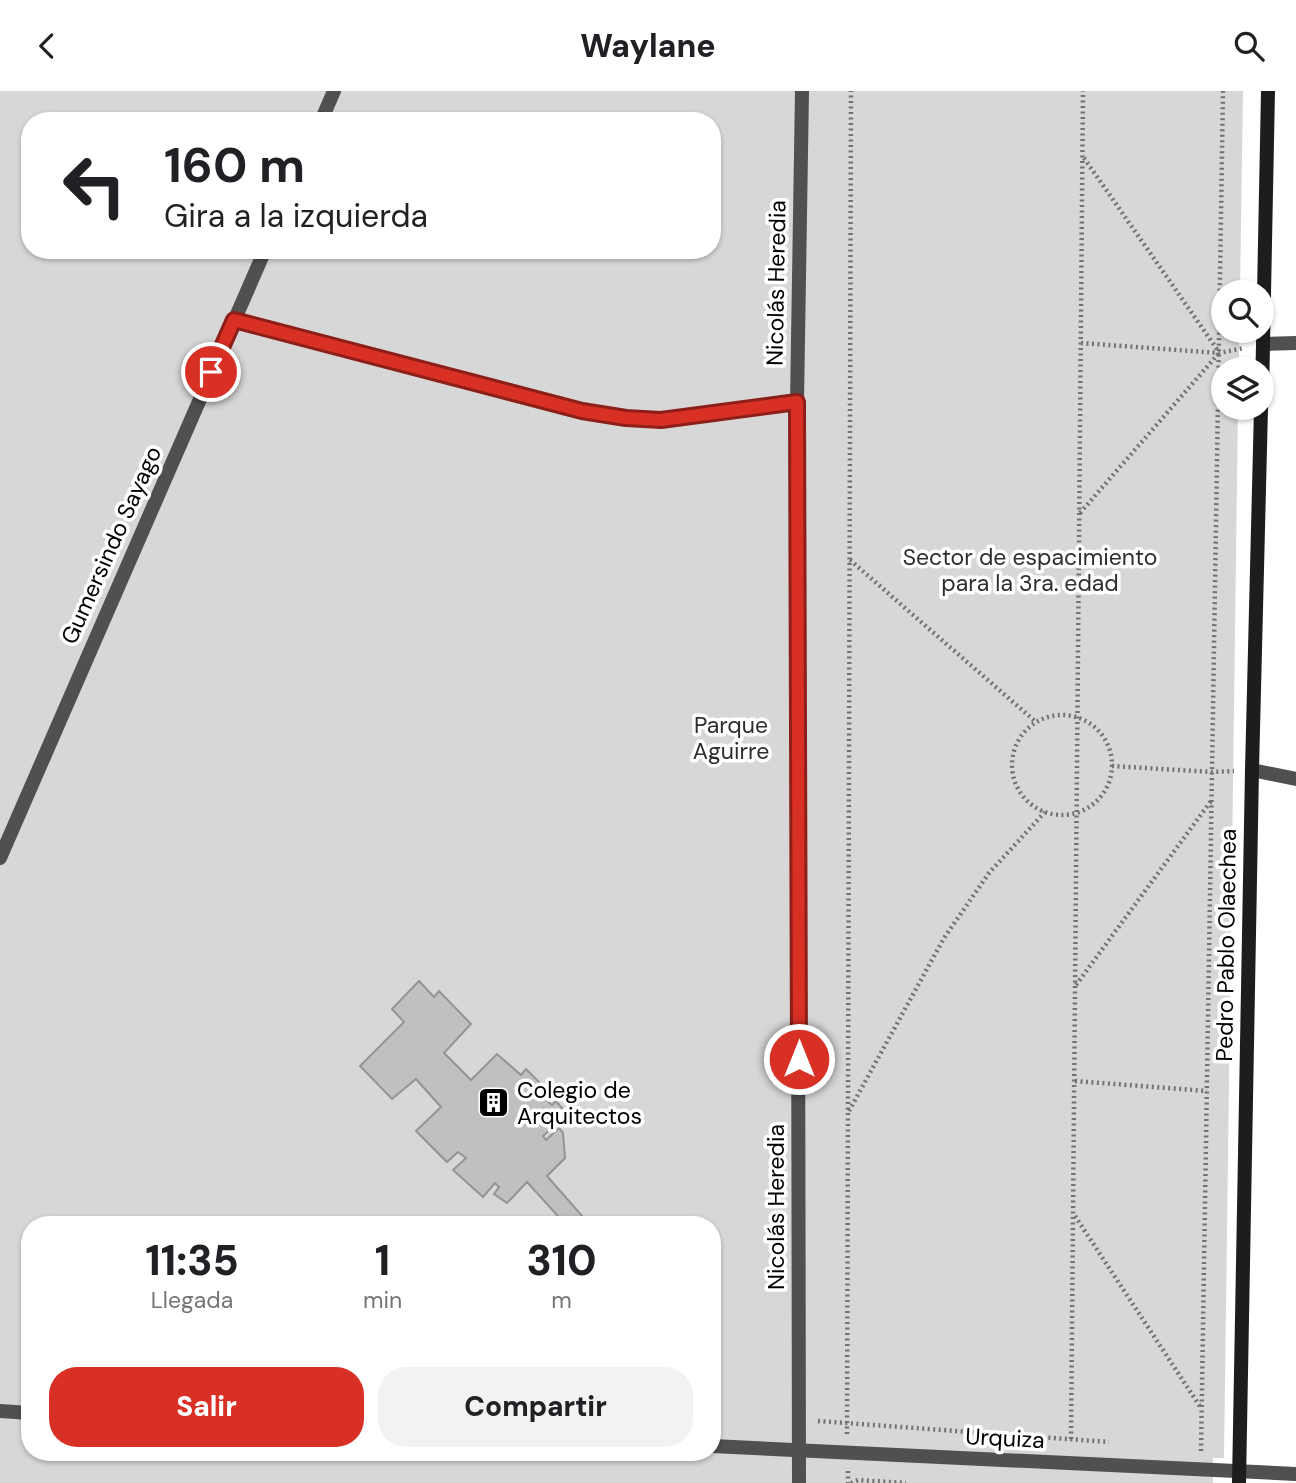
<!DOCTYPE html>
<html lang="es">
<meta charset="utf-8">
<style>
body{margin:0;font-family:"DM Sans",sans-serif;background:#f2f2f2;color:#202124;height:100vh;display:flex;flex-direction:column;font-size:26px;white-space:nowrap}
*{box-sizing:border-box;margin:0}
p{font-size:23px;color:#757577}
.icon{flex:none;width:38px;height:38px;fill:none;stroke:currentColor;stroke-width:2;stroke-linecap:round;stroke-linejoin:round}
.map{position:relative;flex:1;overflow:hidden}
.details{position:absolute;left:21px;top:1125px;width:700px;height:245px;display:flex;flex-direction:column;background:#fff;border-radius:28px;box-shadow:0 2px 5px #0004}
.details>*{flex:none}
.banner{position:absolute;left:21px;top:21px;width:700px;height:147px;border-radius:28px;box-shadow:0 2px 5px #0004;background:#fff;color:#202124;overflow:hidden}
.buttons{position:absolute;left:1211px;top:189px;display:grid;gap:14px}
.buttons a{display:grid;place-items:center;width:63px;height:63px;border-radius:50%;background:#fff;box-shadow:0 2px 5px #0004;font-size:35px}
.pin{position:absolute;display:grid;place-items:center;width:60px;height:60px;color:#fff;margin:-30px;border:4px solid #fff;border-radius:50%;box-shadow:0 2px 7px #0007}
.me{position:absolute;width:77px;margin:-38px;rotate:0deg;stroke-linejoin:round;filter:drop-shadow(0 0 5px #0008)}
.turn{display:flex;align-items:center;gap:24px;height:147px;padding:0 28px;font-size:32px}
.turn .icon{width:91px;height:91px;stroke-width:2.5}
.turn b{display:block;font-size:49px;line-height:60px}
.eta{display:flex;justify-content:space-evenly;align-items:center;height:119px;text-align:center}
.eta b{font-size:42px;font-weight:800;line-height:49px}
.action{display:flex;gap:14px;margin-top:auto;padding:14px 28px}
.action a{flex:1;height:80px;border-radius:28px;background:#d93025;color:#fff;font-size:28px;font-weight:800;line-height:80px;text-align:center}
.action a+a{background:#f2f2f2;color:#202124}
header{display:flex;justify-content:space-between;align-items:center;height:91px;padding:0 28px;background:#fff;font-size:32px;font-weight:800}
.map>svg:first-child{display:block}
.green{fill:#d7d7d7;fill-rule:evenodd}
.building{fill:#c0c0c0;stroke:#949494;stroke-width:2}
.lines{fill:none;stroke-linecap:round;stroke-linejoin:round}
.path{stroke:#727272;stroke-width:4.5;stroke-dasharray:2 3.5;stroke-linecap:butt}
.street{stroke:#505050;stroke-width:14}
.secondary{stroke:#1d1d1d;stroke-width:14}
.route-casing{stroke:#8d1f18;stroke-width:18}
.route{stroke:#d93025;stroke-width:12}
.labels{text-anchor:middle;stroke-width:7;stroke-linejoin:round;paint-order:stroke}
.street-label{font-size:23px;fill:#000;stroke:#fff}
.park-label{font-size:23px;fill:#2e2e2e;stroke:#fff}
.poi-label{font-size:23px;fill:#000;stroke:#fff;text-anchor:start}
</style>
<header><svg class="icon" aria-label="back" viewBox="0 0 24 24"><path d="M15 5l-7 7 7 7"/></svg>Waylane<svg class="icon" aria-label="search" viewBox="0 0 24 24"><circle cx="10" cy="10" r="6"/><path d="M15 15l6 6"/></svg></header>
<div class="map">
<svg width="1296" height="1392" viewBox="0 0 1296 1392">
<rect width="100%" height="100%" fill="#fff"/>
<path class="green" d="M 0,0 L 1243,0 L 1240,201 L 1223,201 L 1223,240 L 1239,240 L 1239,278 L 1223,278 L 1223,317 L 1238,317 L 1224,1367 L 1213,1367 L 1213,1392 L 0,1392 ZM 30,30 L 712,30 L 712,159 L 30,159 ZM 30,1134 L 712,1134 L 712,1362 L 30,1362 Z"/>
<path class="building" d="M 419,890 L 434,906 L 439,900 L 471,933 L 444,962 L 471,989 L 497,963 L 521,984 L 526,978 L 551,1003 L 546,1009 L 552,1014 L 556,1010 L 567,1023 L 543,1045 L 546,1049 L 559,1037 L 563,1042 L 565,1067 L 547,1085 L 590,1134 L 566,1134 L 527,1091 L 507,1112 L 494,1103 L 499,1096 L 495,1092 L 483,1106 L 453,1079 L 466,1067 L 458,1061 L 447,1071 L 416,1040 L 441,1016 L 416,988 L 392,1008 L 360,975 L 404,931 L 392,918 Z"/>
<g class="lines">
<g class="path">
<path d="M 1084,67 L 1219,261"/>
<path d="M 1081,252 L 1219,262 L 1244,257"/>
<path d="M 1080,422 L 1219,262"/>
<path d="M 850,469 L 1036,631"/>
<circle cx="1062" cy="674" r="50"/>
<path d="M 1112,675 L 1212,681 L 1234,680"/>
<path d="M 1076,894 L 1211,710"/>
<path d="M 1075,990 L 1207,1000"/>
<path d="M 849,1020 L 944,847 L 989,782 L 1045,721"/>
<path d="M 1075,1125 L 1201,1317"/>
<path d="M 818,1330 L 1109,1351"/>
<path d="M 847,1343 L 851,0"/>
<path d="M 1071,1348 L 1083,0"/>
<path d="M 1201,1360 L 1223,0"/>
<path d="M 848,1380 L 848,1392"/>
<path d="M 851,1392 L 858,1389 L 906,1392"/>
</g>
<g class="street">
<path d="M 321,30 L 334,0"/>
<path d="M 234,229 L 582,320 L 626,327 L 661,329 L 797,311"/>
<path d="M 1263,253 L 1296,252"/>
<path d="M 1252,679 L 1296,688"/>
<path d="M 0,767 L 265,159"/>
<path d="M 0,1320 L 30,1322"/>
<path d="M 712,1355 L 1296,1383"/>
<path d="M 799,1392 L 797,311 L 802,0"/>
</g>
<g class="secondary">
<path d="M 1262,304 L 1268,0"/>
<path d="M 1239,1392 L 1252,679 L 1261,317"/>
</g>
</g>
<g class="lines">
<defs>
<path id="route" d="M 211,281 L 234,229 L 582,320 L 626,327 L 661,329 L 797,311 L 799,968"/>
</defs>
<use href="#route" class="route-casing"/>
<use href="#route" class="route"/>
</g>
<defs>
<symbol id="building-square" viewBox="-11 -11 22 22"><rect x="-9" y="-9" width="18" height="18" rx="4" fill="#000" stroke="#fff"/><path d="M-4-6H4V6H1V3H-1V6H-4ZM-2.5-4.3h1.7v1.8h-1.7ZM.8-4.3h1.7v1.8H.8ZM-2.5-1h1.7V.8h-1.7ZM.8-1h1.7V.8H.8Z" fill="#fff"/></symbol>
</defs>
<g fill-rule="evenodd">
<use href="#building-square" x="476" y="994" width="35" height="35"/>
</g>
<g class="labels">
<g class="street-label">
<text transform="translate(776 192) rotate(-89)" y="8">Nicolás Heredia</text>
<text transform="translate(111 454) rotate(-66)" y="8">Gumersindo Sayago</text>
<text transform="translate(1226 854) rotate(-89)" y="8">Pedro Pablo Olaechea</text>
<text transform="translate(776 1116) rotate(-90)" y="8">Nicolás Heredia</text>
<text transform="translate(1005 1347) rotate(3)" y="8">Urquiza</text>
</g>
<g class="park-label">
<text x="1030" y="474">Sector de espacimiento<tspan x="1030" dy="26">para la 3ra. edad</tspan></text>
<text x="731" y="642">Parque<tspan x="731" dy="26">Aguirre</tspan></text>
</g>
<g class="poi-label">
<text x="517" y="1007">Colegio de<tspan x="517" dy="26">Arquitectos</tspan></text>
</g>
</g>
</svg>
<div class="buttons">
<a><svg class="icon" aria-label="search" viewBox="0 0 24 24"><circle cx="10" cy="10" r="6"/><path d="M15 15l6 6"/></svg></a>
<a><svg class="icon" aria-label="layers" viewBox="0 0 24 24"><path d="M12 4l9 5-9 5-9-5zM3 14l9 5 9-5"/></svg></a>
</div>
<div class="pin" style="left:211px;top:281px;background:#d93025"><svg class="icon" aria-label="arrive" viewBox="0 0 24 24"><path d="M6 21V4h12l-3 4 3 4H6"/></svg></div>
<svg class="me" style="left:799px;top:968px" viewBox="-20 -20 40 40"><circle r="17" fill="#d93025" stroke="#fff" stroke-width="3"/><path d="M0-11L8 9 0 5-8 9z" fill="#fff"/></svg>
<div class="banner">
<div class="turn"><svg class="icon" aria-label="left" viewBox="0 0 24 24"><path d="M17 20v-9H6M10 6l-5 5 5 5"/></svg><div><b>160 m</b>Gira a la izquierda</div></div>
</div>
<section class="details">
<div class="eta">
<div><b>11:35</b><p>Llegada</p></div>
<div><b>1</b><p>min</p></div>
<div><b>310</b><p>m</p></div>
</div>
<div class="action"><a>Salir</a><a>Compartir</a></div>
</section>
</div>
